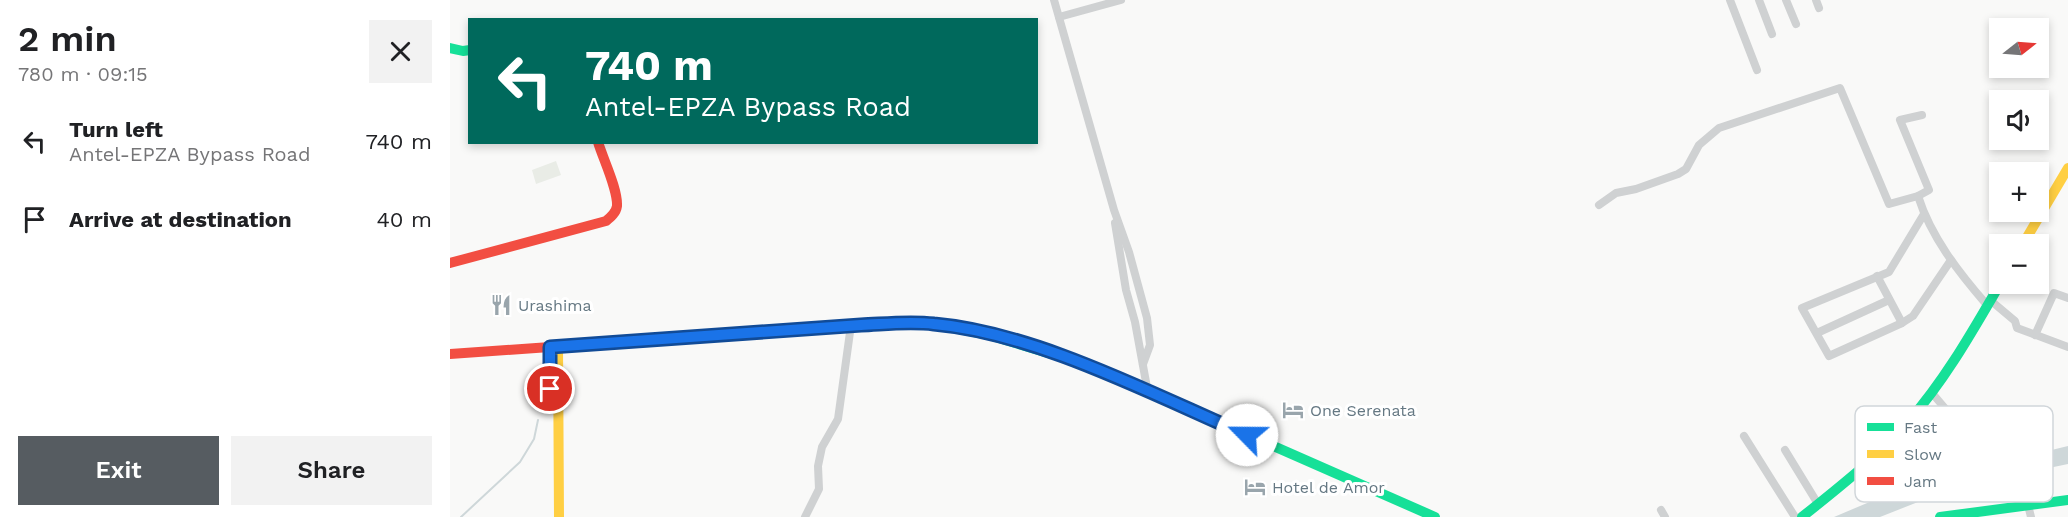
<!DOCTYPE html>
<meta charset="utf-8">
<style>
body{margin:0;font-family:"Work Sans",sans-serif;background:#f2f2f2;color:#202124;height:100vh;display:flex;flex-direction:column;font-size:22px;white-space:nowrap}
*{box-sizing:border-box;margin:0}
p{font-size:20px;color:#757577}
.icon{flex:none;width:33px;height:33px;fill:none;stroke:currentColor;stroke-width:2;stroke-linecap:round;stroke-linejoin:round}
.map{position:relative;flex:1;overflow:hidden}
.panel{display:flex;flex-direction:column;background:#fff;width:450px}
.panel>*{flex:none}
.top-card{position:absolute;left:18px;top:18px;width:570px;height:126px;border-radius:0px;box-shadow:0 3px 9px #0003;background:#00695c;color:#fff;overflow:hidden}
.needle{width:39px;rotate:73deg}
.fabs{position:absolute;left:1539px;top:18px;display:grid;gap:12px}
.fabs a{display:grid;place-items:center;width:60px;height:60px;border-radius:0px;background:#fff;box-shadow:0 3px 9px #0003;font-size:30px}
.pin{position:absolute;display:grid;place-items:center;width:51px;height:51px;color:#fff;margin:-26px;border:3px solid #fff;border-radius:50%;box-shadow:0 2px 6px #0007}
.me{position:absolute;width:66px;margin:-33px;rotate:293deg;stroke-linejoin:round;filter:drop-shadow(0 0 4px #0008)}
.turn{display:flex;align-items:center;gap:21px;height:126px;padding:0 18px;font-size:27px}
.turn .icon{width:78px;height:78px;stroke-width:2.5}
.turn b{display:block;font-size:42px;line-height:51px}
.round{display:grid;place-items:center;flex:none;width:63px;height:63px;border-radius:0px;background:#f2f2f2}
.summary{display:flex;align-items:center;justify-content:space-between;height:102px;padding:0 18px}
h1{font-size:36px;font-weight:600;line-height:45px}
.button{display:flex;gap:12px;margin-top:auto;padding:12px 18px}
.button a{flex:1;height:69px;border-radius:0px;background:#565c61;color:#fff;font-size:24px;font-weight:600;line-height:69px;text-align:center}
.button a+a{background:#f2f2f2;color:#202124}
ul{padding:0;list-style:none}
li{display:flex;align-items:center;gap:18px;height:78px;padding:0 18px}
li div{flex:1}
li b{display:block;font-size:22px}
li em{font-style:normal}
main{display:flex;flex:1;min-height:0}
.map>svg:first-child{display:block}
.green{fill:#e9ece6}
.water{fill:#ced7d9}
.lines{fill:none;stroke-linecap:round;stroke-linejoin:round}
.stream{stroke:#ced7d9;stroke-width:2}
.street{stroke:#cfd1d2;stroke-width:8}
.fast{stroke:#16e098;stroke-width:10}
.slow{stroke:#ffcf43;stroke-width:10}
.jam{stroke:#f24e42;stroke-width:10}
.route-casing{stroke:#114b97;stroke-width:15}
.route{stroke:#1a73e8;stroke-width:10}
.labels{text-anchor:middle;stroke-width:6;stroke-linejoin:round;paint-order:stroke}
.poi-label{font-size:16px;fill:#657883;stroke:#fff;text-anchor:start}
.key{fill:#fff;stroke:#d1d6da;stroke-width:1.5}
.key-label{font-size:16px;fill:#657883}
</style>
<main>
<section class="panel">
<div class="summary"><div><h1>2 min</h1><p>780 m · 09:15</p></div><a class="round"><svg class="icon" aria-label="close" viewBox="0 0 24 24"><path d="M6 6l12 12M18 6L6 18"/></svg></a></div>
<ul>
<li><svg class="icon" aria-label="left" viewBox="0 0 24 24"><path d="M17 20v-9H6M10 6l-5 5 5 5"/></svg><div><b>Turn left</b><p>Antel-EPZA Bypass Road</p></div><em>740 m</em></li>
<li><svg class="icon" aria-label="arrive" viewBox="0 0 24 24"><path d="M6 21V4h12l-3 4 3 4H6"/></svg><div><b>Arrive at destination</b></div><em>40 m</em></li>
</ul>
<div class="button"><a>Exit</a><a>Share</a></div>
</section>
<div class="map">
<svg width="1618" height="517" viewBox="0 0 1618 517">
<rect width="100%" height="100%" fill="#f9f9f8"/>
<path class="green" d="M 106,161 L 111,175 L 86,184 L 82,170 Z"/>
<path class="water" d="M 1618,446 L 1618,464 L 1506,487 L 1430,517 L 1384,517 L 1481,476 L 1511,472 Z"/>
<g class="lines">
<path class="stream" d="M 11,517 L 70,462 L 84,439 L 88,420"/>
<g class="street">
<path d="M 604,0 L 664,210 L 679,252 L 697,318 L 700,345 L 693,364"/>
<path d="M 1280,0 L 1307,70"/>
<path d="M 1309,0 L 1322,34"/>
<path d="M 1336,0 L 1346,24"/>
<path d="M 1366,0 L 1369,8"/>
<path d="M 609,17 L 671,0"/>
<path d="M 1468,196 C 1481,237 1509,273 1537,305"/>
<path d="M 1149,205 L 1166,193 L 1186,189 L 1228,174 L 1236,169 L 1249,145 L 1269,128 L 1390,88 L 1439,204 L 1468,196 L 1479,190 L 1450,120 L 1472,115"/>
<path d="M 1474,214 L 1439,272 L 1352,308 L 1379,356 L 1452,323 L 1463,316 L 1501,260"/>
<path d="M 665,223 L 676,290 L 685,322 L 698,393"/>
<path d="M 1427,276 L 1452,323"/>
<path d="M 1540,300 L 1565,321 L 1567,328 L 1618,347"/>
<path d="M 1367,333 L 1439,300"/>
<path d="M 1585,335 L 1604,293 L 1618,298"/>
<path d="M 1482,393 L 1504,419 L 1518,442"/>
<path d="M 1294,436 L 1345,517"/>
<path d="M 1335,450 L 1368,504"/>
<path d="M 1578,505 L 1581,517"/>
<path d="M 1211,510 L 1215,517"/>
<path d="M 355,517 L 369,489 L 368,466 L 372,447 L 388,419 L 401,325"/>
</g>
<g class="fast">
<path d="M 0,48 L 13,51 L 20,50"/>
<path d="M 198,340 L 457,322 L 499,327 L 539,335 L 618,359 L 696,390 L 985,517"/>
<path d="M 100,347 L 101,400"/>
<path d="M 1352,517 C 1389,487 1427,458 1458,422 C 1495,380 1522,332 1550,284"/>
<path d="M 1490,517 L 1618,500"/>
</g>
<g class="slow">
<path d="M 1573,244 L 1618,168"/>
<path d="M 108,346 L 109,517"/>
</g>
<g class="jam">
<path d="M 0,263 L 156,221 C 161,217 166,213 167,206 C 168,189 153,159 148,142"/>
<path d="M 0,354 L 198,340"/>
</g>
</g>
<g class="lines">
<defs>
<path id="route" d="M 100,389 L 100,347 L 411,325 C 435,324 459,321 484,324 C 586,333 702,394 797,435"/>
</defs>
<use href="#route" class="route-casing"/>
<use href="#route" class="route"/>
</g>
<defs>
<symbol id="restaurant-bare" viewBox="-9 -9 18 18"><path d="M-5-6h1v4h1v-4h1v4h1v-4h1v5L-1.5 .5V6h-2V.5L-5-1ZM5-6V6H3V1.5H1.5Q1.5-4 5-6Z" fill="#99a5ac" stroke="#fff" stroke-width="2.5" paint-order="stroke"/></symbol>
<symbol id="hotel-bare" viewBox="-9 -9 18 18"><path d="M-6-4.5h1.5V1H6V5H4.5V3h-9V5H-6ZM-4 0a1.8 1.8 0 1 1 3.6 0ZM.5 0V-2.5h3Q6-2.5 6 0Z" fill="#99a5ac" stroke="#fff" stroke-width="2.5" paint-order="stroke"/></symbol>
</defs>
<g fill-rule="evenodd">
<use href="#restaurant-bare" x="36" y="290" width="30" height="30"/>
<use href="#hotel-bare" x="828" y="395" width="30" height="30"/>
<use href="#hotel-bare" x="790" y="472" width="30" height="30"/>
</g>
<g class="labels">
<g class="poi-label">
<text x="68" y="311">Urashima</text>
<text x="860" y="416">One Serenata</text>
<text x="822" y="493">Hotel de Amor</text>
</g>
</g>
<rect x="1405" y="406" width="198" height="96" rx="9" class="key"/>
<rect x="1417" y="423" width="27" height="8" fill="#16e098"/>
<rect x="1417" y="450" width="27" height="8" fill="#ffcf43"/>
<rect x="1417" y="477" width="27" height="8" fill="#f24e42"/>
<g class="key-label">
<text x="1454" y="433">Fast</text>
<text x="1454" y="460">Slow</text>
<text x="1454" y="487">Jam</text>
</g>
</svg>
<div class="fabs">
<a><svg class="needle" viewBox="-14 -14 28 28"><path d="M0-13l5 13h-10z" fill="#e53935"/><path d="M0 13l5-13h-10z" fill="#757577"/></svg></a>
<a><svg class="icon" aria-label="sound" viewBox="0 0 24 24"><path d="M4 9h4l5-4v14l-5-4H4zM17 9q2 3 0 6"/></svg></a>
<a>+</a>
<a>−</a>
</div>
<div class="pin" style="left:100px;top:389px;background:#d93025"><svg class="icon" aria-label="arrive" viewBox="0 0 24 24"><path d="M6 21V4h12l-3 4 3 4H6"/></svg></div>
<svg class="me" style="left:797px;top:435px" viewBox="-20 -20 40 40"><circle r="19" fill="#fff"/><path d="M0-13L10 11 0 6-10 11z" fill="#1a73e8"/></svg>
<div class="top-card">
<div class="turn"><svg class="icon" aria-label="left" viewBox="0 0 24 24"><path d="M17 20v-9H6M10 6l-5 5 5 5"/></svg><div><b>740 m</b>Antel-EPZA Bypass Road</div></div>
</div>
</div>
</main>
